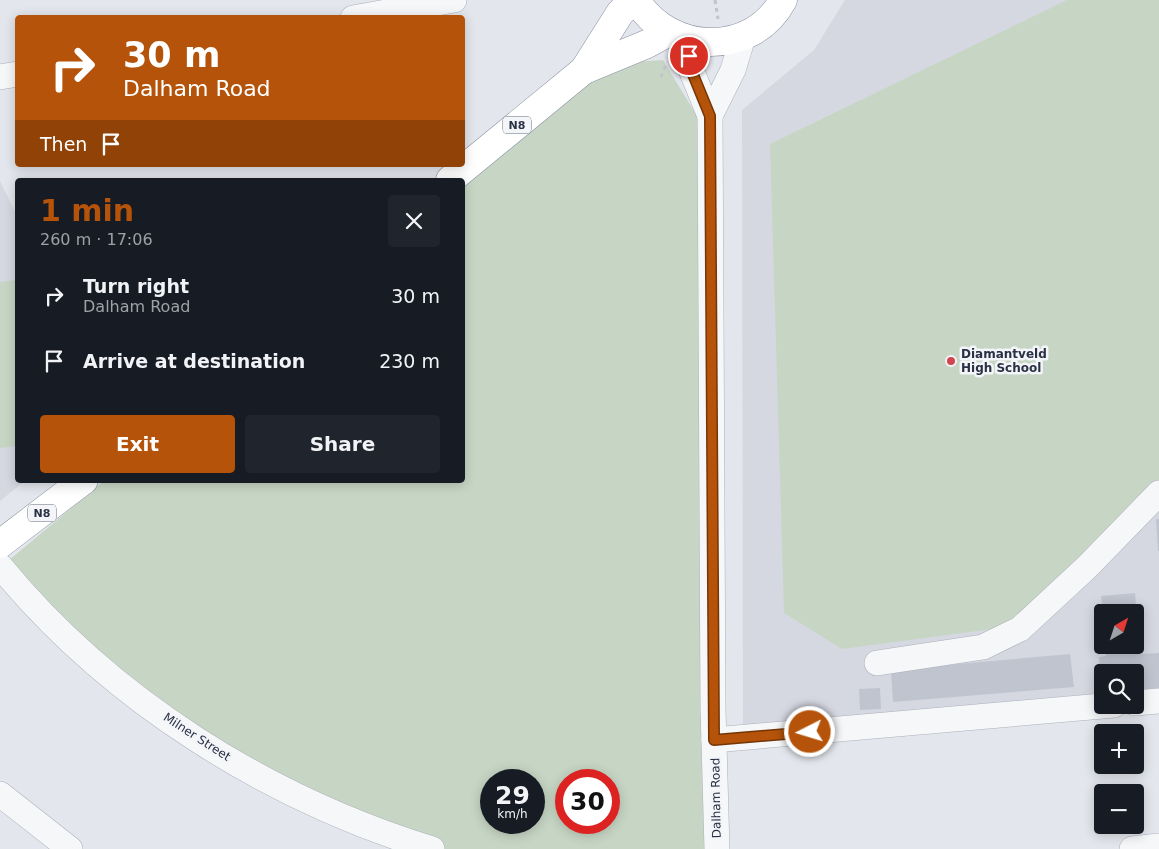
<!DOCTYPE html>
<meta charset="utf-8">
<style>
body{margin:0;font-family:"DejaVu Sans",sans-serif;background:#20242c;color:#f1f3f6;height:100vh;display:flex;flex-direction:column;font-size:19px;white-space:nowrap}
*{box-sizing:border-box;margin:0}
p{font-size:16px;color:#9ea1a6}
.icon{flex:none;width:28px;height:28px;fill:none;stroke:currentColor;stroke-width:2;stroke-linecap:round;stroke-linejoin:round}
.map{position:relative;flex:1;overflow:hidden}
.drawer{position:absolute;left:15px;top:178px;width:450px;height:305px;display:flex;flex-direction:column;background:#171b24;border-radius:5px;box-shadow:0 2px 12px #0003}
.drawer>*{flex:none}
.guide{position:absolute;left:15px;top:15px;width:450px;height:152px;border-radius:5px;box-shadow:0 2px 12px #0003;background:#b45309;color:#fff;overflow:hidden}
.needle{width:32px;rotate:39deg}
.controls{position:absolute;left:1094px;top:604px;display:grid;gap:10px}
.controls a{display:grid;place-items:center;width:50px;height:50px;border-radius:5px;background:#171b24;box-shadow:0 2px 12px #0003;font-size:25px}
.speed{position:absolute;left:480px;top:769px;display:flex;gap:10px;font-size:25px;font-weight:700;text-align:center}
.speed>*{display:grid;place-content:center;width:65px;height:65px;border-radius:50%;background:#171b24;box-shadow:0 2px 12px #0003;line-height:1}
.speed small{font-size:12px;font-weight:400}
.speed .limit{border:8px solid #d22;background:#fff;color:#111}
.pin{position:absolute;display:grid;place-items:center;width:42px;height:42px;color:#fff;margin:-21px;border:2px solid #fff;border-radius:50%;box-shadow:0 1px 5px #0007}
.me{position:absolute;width:55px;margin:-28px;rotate:265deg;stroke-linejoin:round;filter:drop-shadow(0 0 4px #0008)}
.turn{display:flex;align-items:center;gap:18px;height:105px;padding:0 25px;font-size:22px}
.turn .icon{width:65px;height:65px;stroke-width:2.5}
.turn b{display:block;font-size:35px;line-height:42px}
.then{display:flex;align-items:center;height:48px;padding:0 25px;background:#0003;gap:10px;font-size:19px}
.round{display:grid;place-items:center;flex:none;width:52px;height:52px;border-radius:5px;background:#20242c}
.headline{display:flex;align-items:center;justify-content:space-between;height:85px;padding:0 25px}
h1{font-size:30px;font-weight:800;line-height:38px;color:#b45309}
.primary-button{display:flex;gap:10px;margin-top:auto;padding:10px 25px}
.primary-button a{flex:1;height:58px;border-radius:5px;background:#b45309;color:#fff;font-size:20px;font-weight:800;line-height:58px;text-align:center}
.primary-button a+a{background:#20242c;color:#f1f3f6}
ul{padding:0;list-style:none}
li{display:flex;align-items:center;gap:15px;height:65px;padding:0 25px}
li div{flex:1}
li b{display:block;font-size:19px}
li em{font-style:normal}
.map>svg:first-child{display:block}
.built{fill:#d5d8e1;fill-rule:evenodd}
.green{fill:#c7d6c4;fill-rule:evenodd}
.building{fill:#c0c4cf}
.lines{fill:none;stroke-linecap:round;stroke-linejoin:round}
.minor-casing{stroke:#acb0ba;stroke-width:26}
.highway-casing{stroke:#8a91a3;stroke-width:29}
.path{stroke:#c1c4ca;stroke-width:3;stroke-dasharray:4 4;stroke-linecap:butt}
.minor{stroke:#f6f7f9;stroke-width:25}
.highway{stroke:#fff;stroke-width:28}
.route-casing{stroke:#753606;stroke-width:12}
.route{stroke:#b45309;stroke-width:9}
.poi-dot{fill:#d3454e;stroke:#f3f5f9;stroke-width:2}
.labels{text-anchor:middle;stroke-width:5;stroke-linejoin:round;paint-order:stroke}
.shield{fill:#f3f5f9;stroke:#666c7b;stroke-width:1}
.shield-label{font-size:11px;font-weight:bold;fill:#2a3145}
.poi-label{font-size:12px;font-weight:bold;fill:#2a3145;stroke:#f3f5f9;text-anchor:start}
.street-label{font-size:12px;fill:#2a3145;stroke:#f3f5f9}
</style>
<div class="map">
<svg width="1159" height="849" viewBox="0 0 1159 849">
<rect width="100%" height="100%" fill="#e3e6ec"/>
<g class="built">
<path d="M 845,0 L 1159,0 L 1159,688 L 1135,690 L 1135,672 L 1102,672 L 1102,693 L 743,726 L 742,110 L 814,50 ZM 1102,612 L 1135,612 L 1135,645 L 1102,645 Z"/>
<path d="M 0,181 L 17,216 L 18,480 L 26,480 L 0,501 Z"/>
</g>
<g class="green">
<path d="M 1067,0 L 1159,0 L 1159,480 L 1007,627 L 842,649 L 784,613 L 770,144 Z"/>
<path d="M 663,60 L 700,121 L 715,849 L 424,849 L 192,735 L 2,566 L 105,480 L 462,480 L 463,182 L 604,64 ZM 491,780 L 534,780 L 534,822 L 491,822 ZM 566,780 L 609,780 L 609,822 L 566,822 Z"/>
<path d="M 17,280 L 17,446 L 0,448 L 0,282 Z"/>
</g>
<g class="building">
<path d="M 1156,519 L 1159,519 L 1159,551 L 1158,551 Z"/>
<path d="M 1135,593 L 1140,654 L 1159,653 L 1159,688 L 1135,690 L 1135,672 L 1102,672 L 1102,683 L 1100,683 L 1099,657 L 1106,656 L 1105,645 L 1135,645 L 1135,612 L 1103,612 L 1101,596 Z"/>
<path d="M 1070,654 L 1074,687 L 893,702 L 891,670 Z"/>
<path d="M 880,688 L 881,709 L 860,710 L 859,689 Z"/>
</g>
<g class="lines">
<defs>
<g id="minor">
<path d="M 353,18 L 454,0"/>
<path d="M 686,40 L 692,72 L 710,116 L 713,708 L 717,849"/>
<path d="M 0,77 L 18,74"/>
<path d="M 710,116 L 733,70 L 743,37"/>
<path d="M 0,566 C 110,700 267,798 432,849"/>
<path d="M 877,663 L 983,647 L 1020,629 L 1087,567 L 1159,493"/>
<path d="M 1135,703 L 1159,701"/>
<path d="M 714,740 L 1114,705"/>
<path d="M 0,794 L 70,849"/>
<path d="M 1132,849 L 1159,846"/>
</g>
<g id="highway">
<path d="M 636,0 C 669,54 752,58 783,0"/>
<path d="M 584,70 L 620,13 L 633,0"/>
<path d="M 450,180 L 584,70 L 647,44 L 669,32"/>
<path d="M 0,544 L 84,480"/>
</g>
</defs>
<use href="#minor" class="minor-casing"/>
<use href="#highway" class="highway-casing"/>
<g class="path">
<path d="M 715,0 L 718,19"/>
<path d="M 661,77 L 667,62"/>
</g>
<use href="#minor" class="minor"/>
<use href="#highway" class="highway"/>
</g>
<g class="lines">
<defs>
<path id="route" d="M 689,56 L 692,72 L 710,116 L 714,740 L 810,732"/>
</defs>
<use href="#route" class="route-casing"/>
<use href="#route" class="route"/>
</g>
<circle class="poi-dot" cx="951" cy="361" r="5"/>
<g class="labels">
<g class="shield">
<rect x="503" y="116.5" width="28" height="17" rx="4"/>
<rect x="28" y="504.5" width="28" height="17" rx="4"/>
</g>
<g class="shield-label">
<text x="517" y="129">N8</text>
<text x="42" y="517">N8</text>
</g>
<g class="poi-label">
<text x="961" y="358">Diamantveld<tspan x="961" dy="14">High School</tspan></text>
</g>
<g class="street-label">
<text transform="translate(197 737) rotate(33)" y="4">Milner Street</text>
<text transform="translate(716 798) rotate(-91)" y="4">Dalham Road</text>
</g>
</g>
</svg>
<div class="controls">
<a><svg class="needle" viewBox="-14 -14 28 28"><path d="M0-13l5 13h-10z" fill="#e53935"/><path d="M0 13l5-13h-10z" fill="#9ea1a6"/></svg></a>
<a><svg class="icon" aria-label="search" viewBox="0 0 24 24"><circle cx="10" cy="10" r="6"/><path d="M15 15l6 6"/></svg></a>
<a>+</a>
<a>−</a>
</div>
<div class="speed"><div>29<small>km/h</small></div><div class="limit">30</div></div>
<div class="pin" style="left:689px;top:56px;background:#d93025"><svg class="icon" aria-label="arrive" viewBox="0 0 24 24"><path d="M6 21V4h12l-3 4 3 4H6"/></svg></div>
<svg class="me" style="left:810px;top:732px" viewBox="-20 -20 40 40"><circle r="17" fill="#b45309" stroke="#fff" stroke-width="3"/><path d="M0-11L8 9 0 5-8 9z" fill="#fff"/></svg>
<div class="guide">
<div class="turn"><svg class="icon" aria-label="right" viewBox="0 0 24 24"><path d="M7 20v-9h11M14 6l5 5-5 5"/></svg><div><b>30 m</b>Dalham Road</div></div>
<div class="then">Then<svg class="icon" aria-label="arrive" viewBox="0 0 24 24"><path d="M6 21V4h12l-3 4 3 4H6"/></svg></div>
</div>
<section class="drawer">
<div class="headline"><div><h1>1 min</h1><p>260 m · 17:06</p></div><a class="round"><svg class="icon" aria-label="close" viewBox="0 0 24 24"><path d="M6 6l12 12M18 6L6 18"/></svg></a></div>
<ul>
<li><svg class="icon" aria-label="right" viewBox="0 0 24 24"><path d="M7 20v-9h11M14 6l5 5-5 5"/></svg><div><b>Turn right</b><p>Dalham Road</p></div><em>30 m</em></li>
<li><svg class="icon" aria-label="arrive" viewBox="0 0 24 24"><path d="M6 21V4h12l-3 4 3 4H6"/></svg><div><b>Arrive at destination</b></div><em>230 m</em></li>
</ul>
<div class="primary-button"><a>Exit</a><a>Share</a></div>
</section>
</div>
